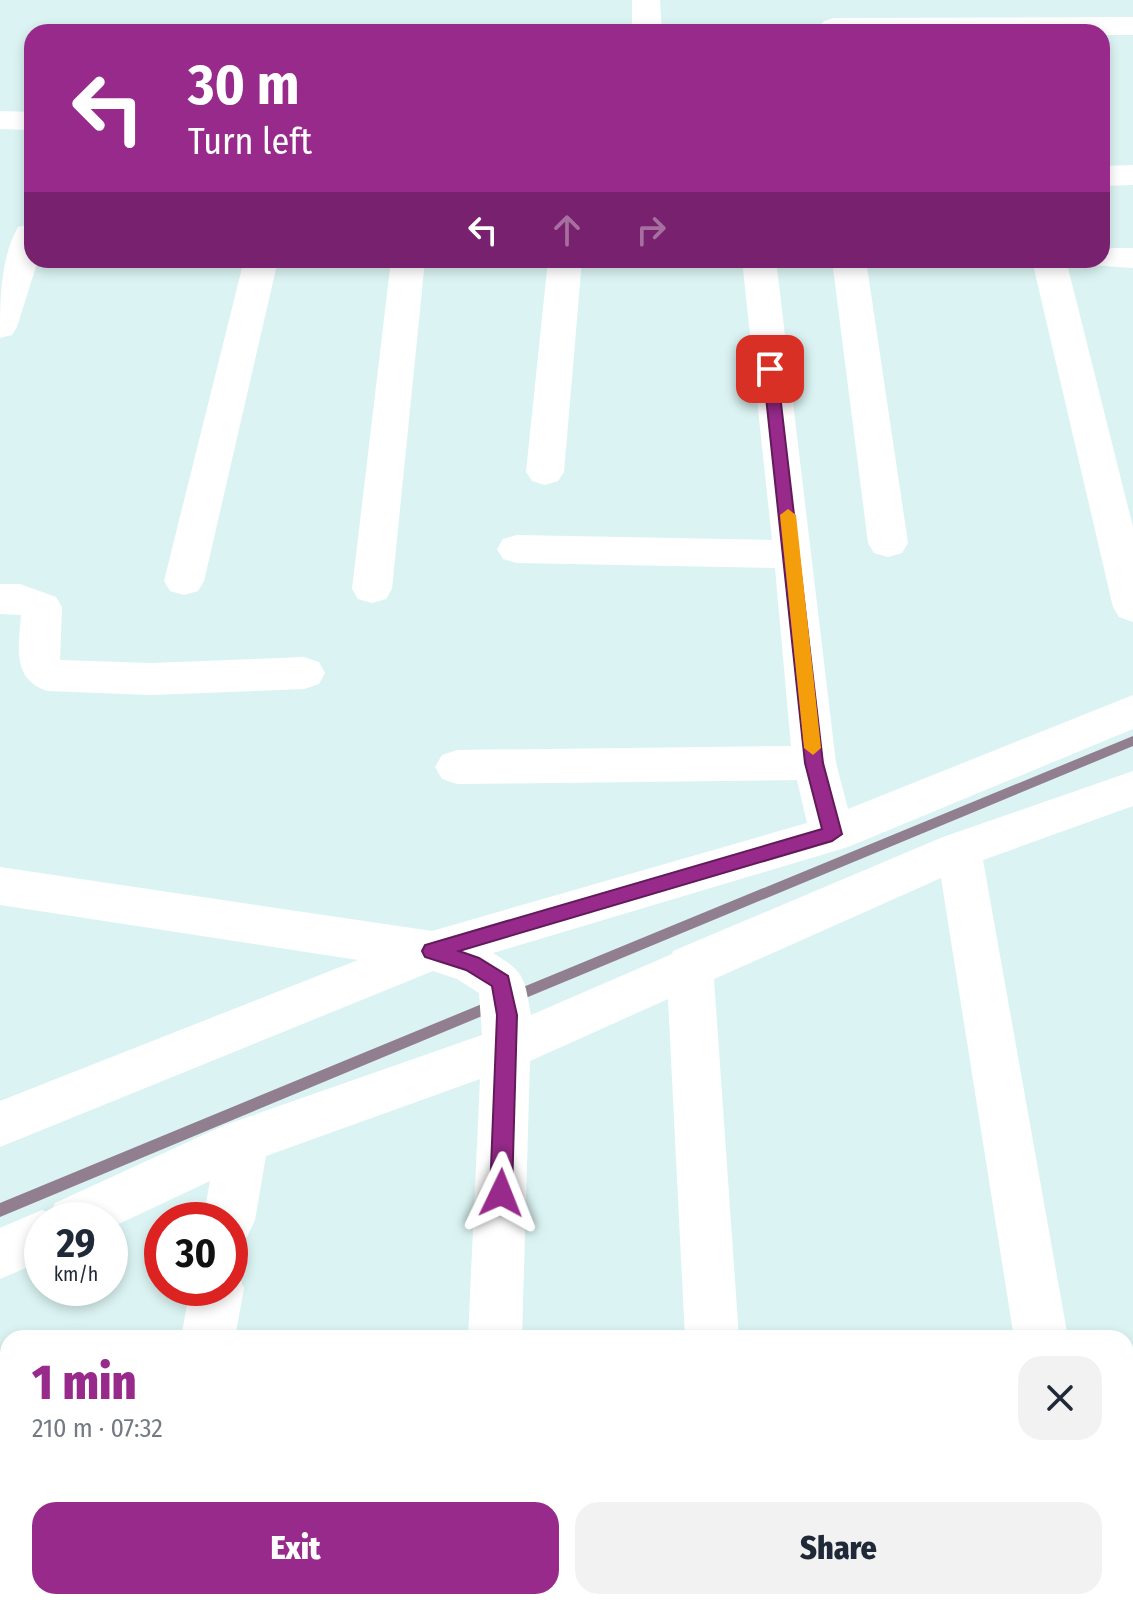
<!DOCTYPE html>
<meta charset="utf-8">
<style>
body{margin:0;font-family:"Fira Sans Condensed",sans-serif;background:#f2f2f3;color:#1f2937;height:100vh;display:flex;flex-direction:column;font-size:30px;white-space:nowrap}
*{box-sizing:border-box;margin:0}
p{font-size:26px;color:#747a83}
.icon{flex:none;width:44px;height:44px;fill:none;stroke:currentColor;stroke-width:2;stroke-linecap:round;stroke-linejoin:round}
.map{position:relative;flex:1;overflow:hidden}
.details{position:absolute;left:0px;top:1330px;width:1134px;height:280px;display:flex;flex-direction:column;background:#fff;border-radius:24px 24px 0 0;box-shadow:0 4px 12px #0003}
.details>*{flex:none}
.hud{position:absolute;left:24px;top:24px;width:1086px;height:244px;border-radius:24px;box-shadow:0 4px 12px #0003;background:#972a8a;color:#fff;overflow:hidden}
.speed{position:absolute;left:24px;top:1202px;display:flex;gap:16px;font-size:40px;font-weight:700;text-align:center}
.speed>*{display:grid;place-content:center;width:104px;height:104px;border-radius:50%;background:#fff;box-shadow:0 4px 12px #0003;line-height:1}
.speed small{font-size:20px;font-weight:400}
.speed .limit{border:12px solid #d22;background:#fff;color:#111}
.pin{position:absolute;display:grid;place-items:center;width:68px;height:68px;color:#fff;margin:-34px;border-radius:16px;box-shadow:0 4px 12px #0006}
.me{position:absolute;width:88px;margin:-44px;rotate:2deg;stroke-linejoin:round;filter:drop-shadow(0 0 6px #0008)}
.turn{display:flex;align-items:center;gap:28px;height:168px;padding:0 32px;font-size:36px}
.turn .icon{width:104px;height:104px;stroke-width:2.5}
.turn b{display:block;font-size:56px;line-height:68px}
.lanes{display:flex;align-items:center;height:76px;padding:0 32px;background:#0003;justify-content:center;gap:40px;direction:ltr}
.lanes .off{opacity:.35}
.round{display:grid;place-items:center;flex:none;width:84px;height:84px;border-radius:24px;background:#f2f2f3}
.summary{display:flex;align-items:center;justify-content:space-between;height:136px;padding:0 32px}
h1{font-size:48px;font-weight:800;line-height:60px;color:#972a8a}
.primary-button{display:flex;gap:16px;margin-top:auto;padding:16px 32px}
.primary-button a{flex:1;height:92px;border-radius:24px;background:#972a8a;color:#fff;font-size:32px;font-weight:800;line-height:92px;text-align:center}
.primary-button a+a{background:#f2f2f3;color:#1f2937}
.map>svg:first-child{display:block}
.lines{fill:none;stroke-linecap:round;stroke-linejoin:round}
.stream{fill:#917e8f;fill-rule:evenodd}
.minor{fill:#fff;fill-rule:evenodd}
.route{fill:#972a8a;stroke:#621b5a;stroke-width:2}
.slow{fill:#f59e0b}
</style>
<div class="map">
<svg width="1133" height="1610" viewBox="0 0 1133 1610">
<rect width="100%" height="100%" fill="#dbf4f3"/>
<g class="lines">
<g class="stream">
<path d="M 1133,736 L 1133,746 L 516,1002 L 511,1004 L 506,1002 L 504,998 L 506,994 Z"/>
<path d="M 494,999 L 499,1001 L 501,1005 L 499,1009 L 0,1217 L 0,1203 Z"/>
</g>
<g class="minor">
<path d="M 632,0 L 660,0 L 662,32 L 632,32 Z"/>
<path d="M 1133,17 L 1133,35 L 1102,35 L 1102,32 L 823,32 L 819,27 L 824,21 L 834,18 Z"/>
<path d="M 0,111 L 32,112 L 32,130 L 0,129 Z"/>
<path d="M 1133,165 L 1133,185 L 1102,186 L 1102,166 Z"/>
<path d="M 30,224 L 32,260 L 38,260 L 17,327 L 12,335 L 0,338 C 0,301 0,259 18,227 Z"/>
<path d="M 1102,248 L 1133,248 L 1133,268 L 1090,265 L 1087,260 L 1102,260 Z"/>
<path d="M 244,260 L 278,260 L 204,581 L 198,591 L 184,595 L 170,591 L 164,581 Z"/>
<path d="M 391,260 L 425,260 L 392,589 L 386,599 L 372,603 L 358,599 L 352,589 Z"/>
<path d="M 548,260 L 582,260 L 564,472 L 558,481 L 545,485 L 532,481 L 526,472 Z"/>
<path d="M 742,260 L 776,260 L 836,763 L 848,809 L 1133,695 L 1133,729 L 848,847 L 493,953 C 526,973 524,978 531,1015 L 672,954 L 673,951 L 943,837 L 1133,771 L 1133,806 L 983,860 L 1068,1338 L 1014,1338 L 941,878 L 714,979 L 739,1338 L 685,1338 L 668,999 L 530,1061 L 522,1338 L 468,1338 L 480,1079 L 266,1156 L 255,1220 L 247,1237 L 230,1244 L 230,1220 L 203,1220 L 210,1181 L 110,1228 L 110,1220 L 42,1220 L 42,1261 L 0,1279 L 0,1228 L 42,1210 L 50,1213 L 55,1203 L 225,1125 L 482,1035 L 479,993 L 457,979 L 433,971 L 0,1147 L 0,1101 L 358,960 L 0,905 L 0,867 L 432,931 L 807,823 L 797,780 L 457,784 L 442,779 L 435,767 L 442,755 L 457,750 L 791,746 L 775,568 L 517,563 L 503,559 L 497,549 L 503,539 L 517,535 L 772,540 Z"/>
<path d="M 832,260 L 866,260 L 908,543 L 902,553 L 888,557 L 874,553 L 868,543 Z"/>
<path d="M 1032,260 L 1066,260 L 1133,527 L 1133,622 L 1119,617 L 1113,607 Z"/>
<path d="M 0,584 L 20,584 L 56,597 L 62,607 L 60,660 L 151,663 L 304,657 L 319,662 L 325,673 L 319,684 L 304,689 L 151,695 L 47,691 C 11,679 19,646 21,615 L 0,614 Z"/>
<path d="M 230,1268 L 236,1270 L 244,1288 L 235,1338 L 181,1338 L 190,1288 L 230,1288 Z"/>
<path d="M 132,1602 L 192,1602 L 191,1610 L 131,1610 Z"/>
<path d="M 455,1602 L 515,1602 L 514,1610 L 454,1610 Z"/>
<path d="M 697,1602 L 757,1602 L 758,1610 L 698,1610 Z"/>
<path d="M 1056,1602 L 1116,1602 L 1117,1610 L 1057,1610 Z"/>
</g>
</g>
<path class="route" d="M 770,364 L 777,369 L 823,763 L 842,834 L 832,841 L 459,951 L 479,958 L 508,976 L 517,1015 L 512,1193 L 509,1200 L 501,1203 L 493,1200 L 490,1193 L 497,1015 L 492,986 L 466,970 L 425,957 L 422,951 L 425,945 L 822,829 L 805,763 L 763,369 Z"/>
<path class="slow" d="M 788,509 L 796,515 L 821,748 L 813,755 L 804,748 L 780,515 Z"/>
</svg>
<div class="speed"><div>29<small>km/h</small></div><div class="limit">30</div></div>
<div class="pin" style="left:770px;top:369px;background:#d93025"><svg class="icon" aria-label="arrive" viewBox="0 0 24 24"><path d="M6 21V4h12l-3 4 3 4H6"/></svg></div>
<svg class="me" style="left:501px;top:1193px" viewBox="-20 -20 40 40"><path d="M0-17L14 15 0 8-14 15z" fill="#972a8a" stroke="#fff" stroke-width="4"/></svg>
<div class="hud">
<div class="turn"><svg class="icon" aria-label="left" viewBox="0 0 24 24"><path d="M17 20v-9H6M10 6l-5 5 5 5"/></svg><div><b>30 m</b>Turn left</div></div>
<div class="lanes"><svg class="icon" aria-label="left" viewBox="0 0 24 24"><path d="M17 20v-9H6M10 6l-5 5 5 5"/></svg><svg class="icon off" aria-label="ahead" viewBox="0 0 24 24"><path d="M12 20V5M6 11l6-6 6 6"/></svg><svg class="icon off" aria-label="right" viewBox="0 0 24 24"><path d="M7 20v-9h11M14 6l5 5-5 5"/></svg></div>
</div>
<section class="details">
<div class="summary"><div><h1>1 min</h1><p>210 m · 07:32</p></div><a class="round"><svg class="icon" aria-label="close" viewBox="0 0 24 24"><path d="M6 6l12 12M18 6L6 18"/></svg></a></div>
<div class="primary-button"><a>Exit</a><a>Share</a></div>
</section>
</div>
